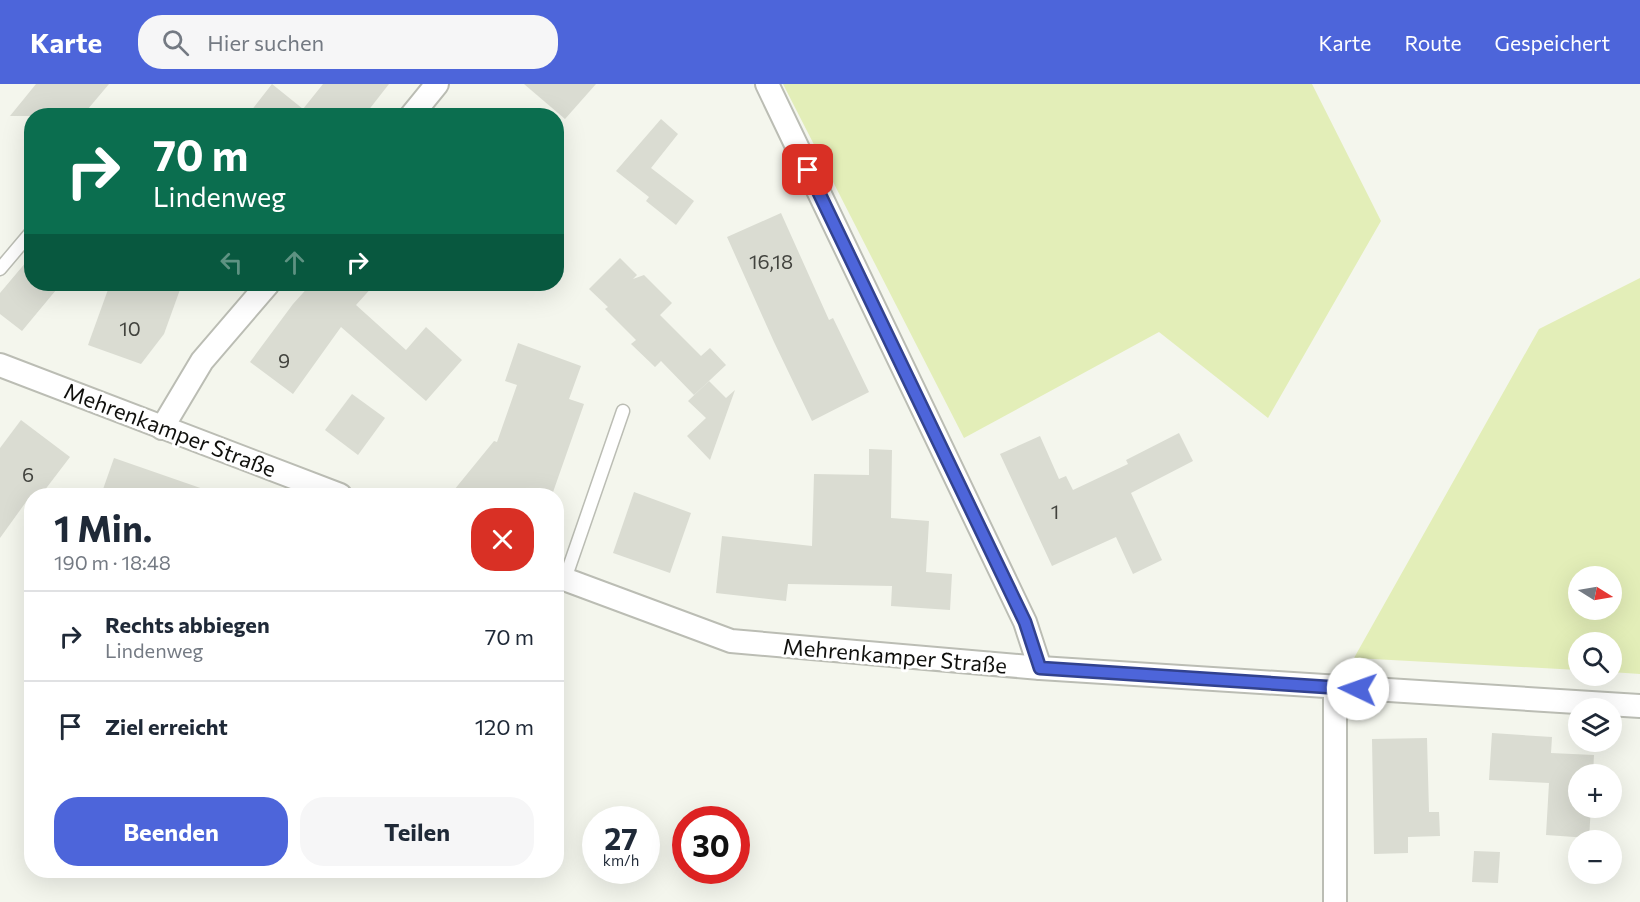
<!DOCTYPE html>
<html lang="de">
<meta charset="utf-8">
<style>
body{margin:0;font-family:Commissioner,sans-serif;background:#f6f6f7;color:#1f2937;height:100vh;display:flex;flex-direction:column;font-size:22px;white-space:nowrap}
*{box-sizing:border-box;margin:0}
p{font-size:20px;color:#747a83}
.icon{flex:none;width:33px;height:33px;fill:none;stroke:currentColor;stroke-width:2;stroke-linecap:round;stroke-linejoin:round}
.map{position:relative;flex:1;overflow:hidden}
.details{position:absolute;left:24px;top:404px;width:540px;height:390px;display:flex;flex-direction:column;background:#fff;border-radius:24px;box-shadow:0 6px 24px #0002}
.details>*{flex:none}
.top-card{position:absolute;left:24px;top:24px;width:540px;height:183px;border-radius:24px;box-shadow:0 6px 24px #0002;background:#0b6e4f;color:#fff;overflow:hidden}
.needle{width:39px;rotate:101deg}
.fabs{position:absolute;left:1568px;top:482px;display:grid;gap:12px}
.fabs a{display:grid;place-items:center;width:54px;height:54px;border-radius:50%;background:#fff;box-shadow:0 6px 24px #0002;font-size:30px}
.speed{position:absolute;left:582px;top:722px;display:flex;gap:12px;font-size:30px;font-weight:700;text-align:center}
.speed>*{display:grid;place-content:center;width:78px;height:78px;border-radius:50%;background:#fff;box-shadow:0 6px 24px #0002;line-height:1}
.speed small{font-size:15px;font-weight:400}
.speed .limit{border:9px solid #d22;background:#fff;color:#111}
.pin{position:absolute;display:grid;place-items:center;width:51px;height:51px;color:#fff;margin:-26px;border-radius:12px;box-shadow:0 3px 9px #0006}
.me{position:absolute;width:66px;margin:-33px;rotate:273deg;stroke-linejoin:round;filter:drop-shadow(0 0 4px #0008)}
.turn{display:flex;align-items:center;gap:21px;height:126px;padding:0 30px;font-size:27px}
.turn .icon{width:78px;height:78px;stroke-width:2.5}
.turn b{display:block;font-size:42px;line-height:51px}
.lanes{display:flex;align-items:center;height:57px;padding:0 30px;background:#0003;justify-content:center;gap:30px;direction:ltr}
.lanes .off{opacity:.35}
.round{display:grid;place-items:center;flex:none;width:63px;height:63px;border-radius:24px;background:#f6f6f7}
.headline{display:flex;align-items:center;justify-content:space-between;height:102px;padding:0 30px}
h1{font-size:36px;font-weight:700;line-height:45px}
.button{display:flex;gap:12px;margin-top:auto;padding:12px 30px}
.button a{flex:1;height:69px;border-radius:24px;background:#4d65da;color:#fff;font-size:24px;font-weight:700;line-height:69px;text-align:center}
.button a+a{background:#f6f6f7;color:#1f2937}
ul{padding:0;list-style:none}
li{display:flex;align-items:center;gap:18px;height:90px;padding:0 30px;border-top:2px solid #e0e1e3}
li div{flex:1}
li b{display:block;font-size:22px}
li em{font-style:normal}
header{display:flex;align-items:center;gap:36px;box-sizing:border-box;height:84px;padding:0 30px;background:#4d65da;color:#fff}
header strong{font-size:28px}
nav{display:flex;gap:33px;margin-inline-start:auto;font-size:21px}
.search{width:420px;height:54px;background:#f6f6f7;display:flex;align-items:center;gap:15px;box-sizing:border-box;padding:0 21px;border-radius:24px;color:#747a83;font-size:22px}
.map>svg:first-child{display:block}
.green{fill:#e3eeb8;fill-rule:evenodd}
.building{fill:#dadcd2}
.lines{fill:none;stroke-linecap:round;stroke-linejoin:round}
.service-casing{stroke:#bbbdb4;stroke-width:15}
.minor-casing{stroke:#bbbdb4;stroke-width:26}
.service{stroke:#fff;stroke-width:12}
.minor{stroke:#fff;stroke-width:22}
.route-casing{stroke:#32428e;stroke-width:15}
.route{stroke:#4d65da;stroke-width:10}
.labels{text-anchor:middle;stroke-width:6;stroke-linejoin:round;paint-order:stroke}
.number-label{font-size:20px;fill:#42433e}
.street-label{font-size:22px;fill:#10100d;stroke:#fff}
</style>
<header>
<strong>Karte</strong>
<div class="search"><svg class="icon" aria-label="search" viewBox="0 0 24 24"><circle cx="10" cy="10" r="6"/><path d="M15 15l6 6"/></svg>Hier suchen</div>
<nav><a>Karte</a><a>Route</a><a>Gespeichert</a></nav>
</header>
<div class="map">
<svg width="1640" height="818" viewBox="0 0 1640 818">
<rect width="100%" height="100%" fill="#f4f6ed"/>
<g class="green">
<path d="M 783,0 L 1312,0 L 1381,137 L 1268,334 L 1159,248 L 964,354 Z"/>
<path d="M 1640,194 L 1640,590 L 1611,588 L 1611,558 L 1578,558 L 1578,586 L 1354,574 L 1539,245 ZM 1578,492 L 1611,492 L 1611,525 L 1578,525 Z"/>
</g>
<g class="building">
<path d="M 36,0 L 109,0 L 82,32 L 10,32 Z"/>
<path d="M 272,0 L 303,25 L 323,0 L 389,0 L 364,32 L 247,32 Z"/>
<path d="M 524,0 L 596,0 L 565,35 Z"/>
<path d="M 661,35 L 678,50 L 651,84 L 694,117 L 676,141 L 646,117 L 649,113 L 616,87 Z"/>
<path d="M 781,129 L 829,236 L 833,234 L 869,308 L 812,337 L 774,258 L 727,153 Z"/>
<path d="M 32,171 L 32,200 L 61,200 L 22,247 L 0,230 L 0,209 Z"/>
<path d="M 620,174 L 637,191 L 633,195 L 644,191 L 672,219 L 660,231 L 701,272 L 710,264 L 726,281 L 694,311 L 661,277 L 655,283 L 631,260 L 636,256 L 605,225 L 608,223 L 589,205 Z"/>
<path d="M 110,200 L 182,200 L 164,250 L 141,280 L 88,261 Z"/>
<path d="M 311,200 L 375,200 L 356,221 L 406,266 L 426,243 L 462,276 L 426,317 L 341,243 L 293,310 L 250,278 L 293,220 Z"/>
<path d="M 518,259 L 581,282 L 569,315 L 584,320 L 552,411 L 450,411 L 494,357 L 497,358 L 517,301 L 505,297 Z"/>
<path d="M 709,297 L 726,314 L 735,306 L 710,376 L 687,352 L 706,334 L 688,317 Z"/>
<path d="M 352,310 L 385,334 L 358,371 L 325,346 Z"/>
<path d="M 21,336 L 70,373 L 41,411 L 31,411 L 0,454 L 0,364 Z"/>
<path d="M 1179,349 L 1193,377 L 1131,409 L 1162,476 L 1133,490 L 1116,453 L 1052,482 L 1000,370 L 1040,352 L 1059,395 L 1066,392 L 1073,406 L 1128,380 L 1126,376 Z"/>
<path d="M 869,365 L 892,366 L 891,434 L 929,437 L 926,488 L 952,490 L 950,526 L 891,522 L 892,502 L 788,500 L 786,517 L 716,509 L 722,452 L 812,462 L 814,390 L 869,391 Z"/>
<path d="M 114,374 L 209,407 L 209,411 L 101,411 Z"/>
<path d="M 634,408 L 691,429 L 670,489 L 613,469 Z"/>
<path d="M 1492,649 L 1552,653 L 1551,669 L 1594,671 L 1593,690 L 1578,690 L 1578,723 L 1591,723 L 1589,754 L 1546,751 L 1549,699 L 1489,696 Z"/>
<path d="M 1427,654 L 1429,728 L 1439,728 L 1440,752 L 1408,753 L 1408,769 L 1374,770 L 1372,655 Z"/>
<path d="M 1474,767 L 1500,768 L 1498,799 L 1472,798 Z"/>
</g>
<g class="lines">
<defs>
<g id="service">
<path d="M 0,185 L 32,147"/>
<path d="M 565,495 L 623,327"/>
</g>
<g id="minor">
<path d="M 767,0 L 1025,538 L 1040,584"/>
<path d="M 411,32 L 437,0"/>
<path d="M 0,281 L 340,411"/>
<path d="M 162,344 L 202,277 L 268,200"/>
<path d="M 556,492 L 731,557 L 1040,584 L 1640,622"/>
<path d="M 1335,604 L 1335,818"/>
</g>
</defs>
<use href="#service" class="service-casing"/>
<use href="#minor" class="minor-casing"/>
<use href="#service" class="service"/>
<use href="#minor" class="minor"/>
</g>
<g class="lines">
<defs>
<path id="route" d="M 808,86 L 1025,538 L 1040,584 L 1358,605"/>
</defs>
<use href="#route" class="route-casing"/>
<use href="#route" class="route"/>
</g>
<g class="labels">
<g class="number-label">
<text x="771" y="185">16,18</text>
<text x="130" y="252">10</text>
<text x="284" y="284">9</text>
<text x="28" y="398">6</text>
<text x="1055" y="435">1</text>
</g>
<g class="street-label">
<text transform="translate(170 346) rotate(21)" y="8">Mehrenkamper Straße</text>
<text transform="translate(895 572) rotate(5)" y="8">Mehrenkamper Straße</text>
</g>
</g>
</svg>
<div class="fabs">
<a><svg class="needle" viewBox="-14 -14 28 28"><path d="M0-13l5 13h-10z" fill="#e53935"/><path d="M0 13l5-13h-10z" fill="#747a83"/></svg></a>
<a><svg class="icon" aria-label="search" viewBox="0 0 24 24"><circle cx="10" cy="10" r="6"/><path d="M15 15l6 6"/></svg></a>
<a><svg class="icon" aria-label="layers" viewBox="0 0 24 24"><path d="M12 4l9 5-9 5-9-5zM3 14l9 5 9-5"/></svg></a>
<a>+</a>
<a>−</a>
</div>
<div class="speed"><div>27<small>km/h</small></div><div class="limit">30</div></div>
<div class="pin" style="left:808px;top:86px;background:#d93025"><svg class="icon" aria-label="arrive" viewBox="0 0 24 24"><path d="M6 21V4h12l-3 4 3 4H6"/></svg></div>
<svg class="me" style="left:1358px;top:605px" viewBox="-20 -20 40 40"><circle r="19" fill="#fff"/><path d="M0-13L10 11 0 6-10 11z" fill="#4d65da"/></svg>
<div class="top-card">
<div class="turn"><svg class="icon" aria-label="right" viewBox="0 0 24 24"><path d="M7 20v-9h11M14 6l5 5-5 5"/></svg><div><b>70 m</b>Lindenweg</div></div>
<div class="lanes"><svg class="icon off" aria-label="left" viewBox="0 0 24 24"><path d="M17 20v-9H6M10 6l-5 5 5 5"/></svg><svg class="icon off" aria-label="ahead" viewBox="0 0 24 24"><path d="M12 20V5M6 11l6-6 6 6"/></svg><svg class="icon" aria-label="right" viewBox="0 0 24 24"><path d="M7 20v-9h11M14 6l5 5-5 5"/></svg></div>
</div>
<section class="details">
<div class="headline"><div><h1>1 Min.</h1><p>190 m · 18:48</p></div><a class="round" style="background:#d93025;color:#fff"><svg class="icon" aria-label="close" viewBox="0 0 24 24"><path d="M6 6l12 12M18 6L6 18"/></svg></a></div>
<ul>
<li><svg class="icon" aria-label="right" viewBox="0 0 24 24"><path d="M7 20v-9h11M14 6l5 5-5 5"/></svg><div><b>Rechts abbiegen</b><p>Lindenweg</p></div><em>70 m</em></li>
<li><svg class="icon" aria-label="arrive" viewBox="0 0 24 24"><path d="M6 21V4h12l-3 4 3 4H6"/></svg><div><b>Ziel erreicht</b></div><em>120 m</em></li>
</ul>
<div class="button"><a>Beenden</a><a>Teilen</a></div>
</section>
</div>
